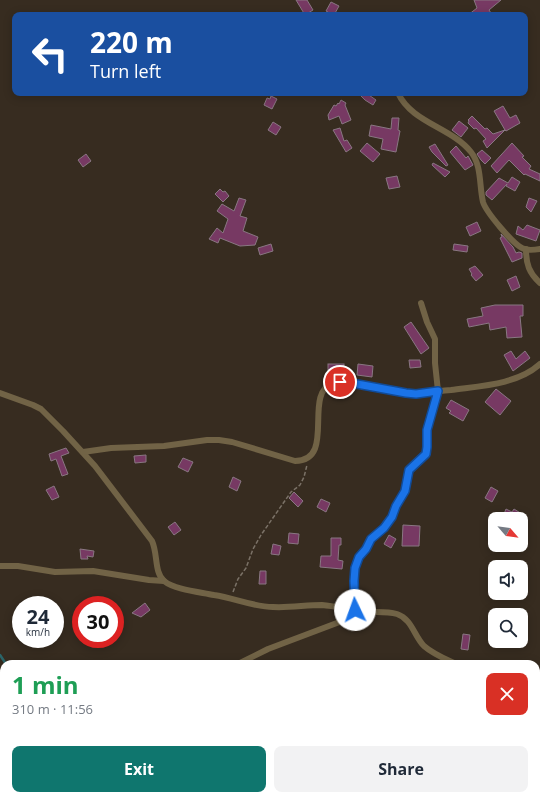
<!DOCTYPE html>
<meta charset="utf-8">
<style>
body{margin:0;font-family:"Open Sans",sans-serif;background:#f2f2f3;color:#1f2937;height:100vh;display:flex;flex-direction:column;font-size:15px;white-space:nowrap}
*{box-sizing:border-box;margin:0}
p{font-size:13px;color:#747a83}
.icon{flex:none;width:22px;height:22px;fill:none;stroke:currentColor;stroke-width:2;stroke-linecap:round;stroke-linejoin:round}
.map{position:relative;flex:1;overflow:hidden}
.drawer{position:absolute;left:0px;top:660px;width:540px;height:140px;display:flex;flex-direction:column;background:#fff;border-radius:12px 12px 0 0;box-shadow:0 2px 10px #0003}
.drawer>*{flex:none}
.hud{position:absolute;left:12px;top:12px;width:516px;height:84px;border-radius:8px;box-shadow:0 2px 10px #0003;background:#1a4fa0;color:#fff;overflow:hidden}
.needle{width:26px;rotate:118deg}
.buttons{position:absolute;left:488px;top:512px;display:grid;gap:8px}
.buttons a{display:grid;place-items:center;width:40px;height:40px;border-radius:8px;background:#fff;box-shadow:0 2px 10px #0003;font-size:20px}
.speed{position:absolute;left:12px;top:596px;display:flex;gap:8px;font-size:20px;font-weight:700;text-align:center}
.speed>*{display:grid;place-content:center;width:52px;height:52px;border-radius:50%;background:#fff;box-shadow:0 2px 10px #0003;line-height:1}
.speed small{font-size:10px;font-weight:400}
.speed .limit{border:6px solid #d22;background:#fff;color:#111}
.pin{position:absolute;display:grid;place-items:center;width:34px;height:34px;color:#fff;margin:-17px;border:2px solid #fff;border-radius:50%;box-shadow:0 1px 4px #0007}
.me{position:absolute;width:44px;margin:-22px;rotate:357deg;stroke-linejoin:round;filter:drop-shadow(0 0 3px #0008)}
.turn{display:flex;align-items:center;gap:14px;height:84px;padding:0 12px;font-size:18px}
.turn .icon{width:52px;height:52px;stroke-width:2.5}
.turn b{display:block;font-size:28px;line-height:34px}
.round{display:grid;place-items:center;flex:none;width:42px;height:42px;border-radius:8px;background:#f2f2f3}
.head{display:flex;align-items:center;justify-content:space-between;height:68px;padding:0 12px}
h1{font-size:24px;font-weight:700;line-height:30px;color:#1e9e55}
.cta{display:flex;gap:8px;margin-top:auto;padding:8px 12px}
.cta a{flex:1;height:46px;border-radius:8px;background:#0f766e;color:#fff;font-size:16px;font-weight:700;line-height:46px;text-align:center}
.cta a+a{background:#f2f2f3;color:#1f2937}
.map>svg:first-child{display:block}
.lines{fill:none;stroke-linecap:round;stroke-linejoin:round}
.stream{stroke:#2b666a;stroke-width:2.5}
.building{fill:#773963;stroke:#897782}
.path{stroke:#7b7267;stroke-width:1.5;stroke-dasharray:4 2;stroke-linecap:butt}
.minor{stroke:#716346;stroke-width:6}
.route-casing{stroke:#114b97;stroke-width:10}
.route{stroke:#1a73e8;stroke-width:7}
</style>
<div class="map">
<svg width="540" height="800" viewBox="0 0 540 800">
<rect width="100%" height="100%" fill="#372c20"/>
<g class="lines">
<g class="stream">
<path d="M 0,655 L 6,664"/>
<path d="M 276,796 L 278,800"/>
</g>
</g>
<g class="building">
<path d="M 296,0 L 307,0 L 313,10 L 305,15 Z"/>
<path d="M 474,0 L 501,0 L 489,10 L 491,13 L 487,15 L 468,15 L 477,8 Z"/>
<path d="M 331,2 L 339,6 L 334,15 L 326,15 L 328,12 L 326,11 Z"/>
<path d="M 358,93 L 366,93 L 376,100 L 373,105 L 365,100 Z"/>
<path d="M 271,96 L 277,99 L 272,109 L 264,105 L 267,98 L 270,99 Z"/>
<path d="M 341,100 L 346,103 L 345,105 L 351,120 L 342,124 L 339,116 L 329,120 L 328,115 L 334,105 L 336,106 L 338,103 L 339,104 Z"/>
<path d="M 503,106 L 510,118 L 516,115 L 520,123 L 506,131 L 505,130 L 487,148 L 483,141 L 486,139 L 476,128 L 474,129 L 468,123 L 469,121 L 468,120 L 472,116 L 485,129 L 487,128 L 493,134 L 505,130 L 494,111 Z"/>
<path d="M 392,118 L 399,118 L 398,130 L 400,131 L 396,152 L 381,149 L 383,139 L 369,136 L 371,125 L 391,129 Z"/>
<path d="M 459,121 L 468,128 L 461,137 L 452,130 Z"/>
<path d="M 273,122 L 281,127 L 276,135 L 268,130 Z"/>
<path d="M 340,128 L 344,141 L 347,140 L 352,148 L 346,152 L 333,130 Z"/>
<path d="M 367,143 L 380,154 L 373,162 L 360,151 Z"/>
<path d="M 512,143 L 524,156 L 522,157 L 531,166 L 529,169 L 540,174 L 540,181 L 525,174 L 524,175 L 509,160 L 497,173 L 491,166 Z"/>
<path d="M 435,144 L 448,165 L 446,166 L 432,152 L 429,147 Z"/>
<path d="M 456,146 L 466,158 L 468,156 L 473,165 L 465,170 L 450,152 Z"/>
<path d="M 482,150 L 491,158 L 485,164 L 481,160 L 477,154 Z"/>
<path d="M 86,154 L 91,161 L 83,167 L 78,160 Z"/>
<path d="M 433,163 L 450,172 L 445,177 L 432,165 Z"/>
<path d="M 397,176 L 400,187 L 389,189 L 386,178 Z"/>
<path d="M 512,177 L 520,182 L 515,191 L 506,186 L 507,184 L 492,200 L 486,195 L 486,192 L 499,178 L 508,183 Z"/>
<path d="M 220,189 L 223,192 L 225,191 L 229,196 L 223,202 L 215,194 Z"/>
<path d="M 239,198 L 246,200 L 240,216 L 247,218 L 243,231 L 258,237 L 255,245 L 240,246 L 220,238 L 218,243 L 209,239 L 217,228 L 223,233 L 228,219 L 217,211 L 222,204 L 234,211 Z"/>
<path d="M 529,198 L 537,201 L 531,212 L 526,207 Z"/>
<path d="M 477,222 L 481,231 L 470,236 L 466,227 Z"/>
<path d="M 527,225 L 540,230 L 536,241 L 516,234 L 518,226 L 523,230 Z"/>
<path d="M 501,234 L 513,247 L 516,253 L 519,252 L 522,253 L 522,258 L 512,262 L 500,238 L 502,237 Z"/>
<path d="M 271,244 L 273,251 L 260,255 L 258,248 Z"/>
<path d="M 454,244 L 468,246 L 467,252 L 453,250 Z"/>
<path d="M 475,266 L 483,275 L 476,281 L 471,275 L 472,274 L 469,269 Z"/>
<path d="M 516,276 L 520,287 L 512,291 L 507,280 Z"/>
<path d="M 495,305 L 523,305 L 523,316 L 520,316 L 522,337 L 507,338 L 506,327 L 490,330 L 489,323 L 469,327 L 467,319 L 483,316 L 481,308 Z"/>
<path d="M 411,322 L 429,348 L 421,354 L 404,327 Z"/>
<path d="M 511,351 L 516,359 L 525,351 L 530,358 L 513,371 L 504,355 Z"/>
<path d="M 409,360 L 420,360 L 421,367 L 410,368 Z"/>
<rect x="328" y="364" width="16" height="6"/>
<path d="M 358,364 L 373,366 L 372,377 L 357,375 Z"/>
<path d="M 496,389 L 511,401 L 500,415 L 485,402 Z"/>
<path d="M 451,400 L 469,410 L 463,421 L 449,413 L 451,411 L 446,408 Z"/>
<path d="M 66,448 L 69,453 L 61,456 L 68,474 L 62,476 L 56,459 L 51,461 L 49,454 Z"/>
<path d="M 146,455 L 146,462 L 135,463 L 134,456 Z"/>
<path d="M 183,458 L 193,462 L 188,472 L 178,467 Z"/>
<path d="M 233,477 L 241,481 L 237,491 L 229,487 Z"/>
<path d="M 54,486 L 59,497 L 52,500 L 46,490 Z"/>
<path d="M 491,487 L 498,491 L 492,502 L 485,498 Z"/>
<path d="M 294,492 L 303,501 L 298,507 L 289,498 Z"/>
<path d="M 321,499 L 330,503 L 326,512 L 317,507 Z"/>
<path d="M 506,509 L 512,512 L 514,509 L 522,514 L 520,519 L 502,519 Z"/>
<path d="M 175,522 L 181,530 L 174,535 L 168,527 Z"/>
<path d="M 403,525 L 420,526 L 419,546 L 402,546 Z"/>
<path d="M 289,533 L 299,534 L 298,544 L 288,543 Z"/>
<path d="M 389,535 L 396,539 L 391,548 L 384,544 Z"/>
<path d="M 331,538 L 341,538 L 341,545 L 339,545 L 338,560 L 343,561 L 342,569 L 320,567 L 321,556 L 331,556 Z"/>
<path d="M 273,544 L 281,546 L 279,555 L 271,554 Z"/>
<path d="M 80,549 L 94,551 L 93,557 L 87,556 L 88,559 L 81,559 Z"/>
<path d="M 260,571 L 266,571 L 266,584 L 259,584 Z"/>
<path d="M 145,603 L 150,610 L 141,617 L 132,613 Z"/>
<path d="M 463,634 L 470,635 L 468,650 L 461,649 Z"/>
</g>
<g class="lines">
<path class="path" d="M 233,592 L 238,579 L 246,568 L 253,549 L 261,535 L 291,492 L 300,485 L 304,477 L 307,465"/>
<g class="minor">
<path d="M 398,93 C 412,123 451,127 471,152 C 482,166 479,185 483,202 C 486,212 513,244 522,248 C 527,251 534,250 540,249"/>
<path d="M 526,249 C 526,264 529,273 540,283"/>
<path d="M 0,393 L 33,405 L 41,409 L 63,431 L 95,466 L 152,541 C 158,554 154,572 164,581 C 175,590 200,592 214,595 C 234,598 254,607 273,607 C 289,608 306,605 322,605 C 337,606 352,611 367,612 C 377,612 387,611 397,614 C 412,619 414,636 424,646 C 433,654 445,659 456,664"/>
<path d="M 83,452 L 111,448 L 164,446 L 207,440 L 219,440 L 232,442 L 295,461 C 337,461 302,393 333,383 C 347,379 389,391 405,393 C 420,395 436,391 451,390 C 479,386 517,385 540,364"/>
<path d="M 0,566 L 18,566 L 55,572 L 93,571 L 149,580 L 164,581"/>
<path d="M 355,609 L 354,581 L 355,568 L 359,557 L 366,549 L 371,539 L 389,523 L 392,517 L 396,506 L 405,491 L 409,470 L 423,457 L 427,451 L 427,430 L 438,391 L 435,363 L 435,339 L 427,322 L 421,303"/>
<path d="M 238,664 L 268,649 L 366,612"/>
<path d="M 536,694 L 540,696"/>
<path d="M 0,706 L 4,710"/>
<path d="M 372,800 L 374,796"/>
</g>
</g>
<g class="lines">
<defs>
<path id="route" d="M 340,382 L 357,384 L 406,393 L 416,394 L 438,391 L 427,430 L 427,447 L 426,454 L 409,470 L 405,491 L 396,506 L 392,517 L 384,528 L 371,539 L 366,549 L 359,557 L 355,568 L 354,581 L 355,610"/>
</defs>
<use href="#route" class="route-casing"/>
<use href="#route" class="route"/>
</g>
</svg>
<div class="buttons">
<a><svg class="needle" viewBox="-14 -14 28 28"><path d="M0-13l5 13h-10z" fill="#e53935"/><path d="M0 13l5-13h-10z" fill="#747a83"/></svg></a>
<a><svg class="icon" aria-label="sound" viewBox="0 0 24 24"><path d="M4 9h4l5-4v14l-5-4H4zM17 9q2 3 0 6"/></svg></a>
<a><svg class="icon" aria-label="search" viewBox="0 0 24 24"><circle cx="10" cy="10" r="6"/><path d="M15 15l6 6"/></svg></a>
</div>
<div class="speed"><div>24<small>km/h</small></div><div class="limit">30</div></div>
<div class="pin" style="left:340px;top:382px;background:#d93025"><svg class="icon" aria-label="arrive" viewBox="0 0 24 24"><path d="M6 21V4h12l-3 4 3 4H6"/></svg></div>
<svg class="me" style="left:355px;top:610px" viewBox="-20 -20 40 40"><circle r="19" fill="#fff"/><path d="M0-13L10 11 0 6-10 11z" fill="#1a73e8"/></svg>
<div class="hud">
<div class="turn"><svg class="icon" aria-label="left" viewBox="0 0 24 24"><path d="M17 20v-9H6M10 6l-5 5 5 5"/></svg><div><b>220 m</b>Turn left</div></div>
</div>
<section class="drawer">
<div class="head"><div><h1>1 min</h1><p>310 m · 11:56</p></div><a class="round" style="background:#d93025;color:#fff"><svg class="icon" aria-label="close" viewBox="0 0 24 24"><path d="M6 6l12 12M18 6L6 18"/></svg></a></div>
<div class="cta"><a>Exit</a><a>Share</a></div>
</section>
</div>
